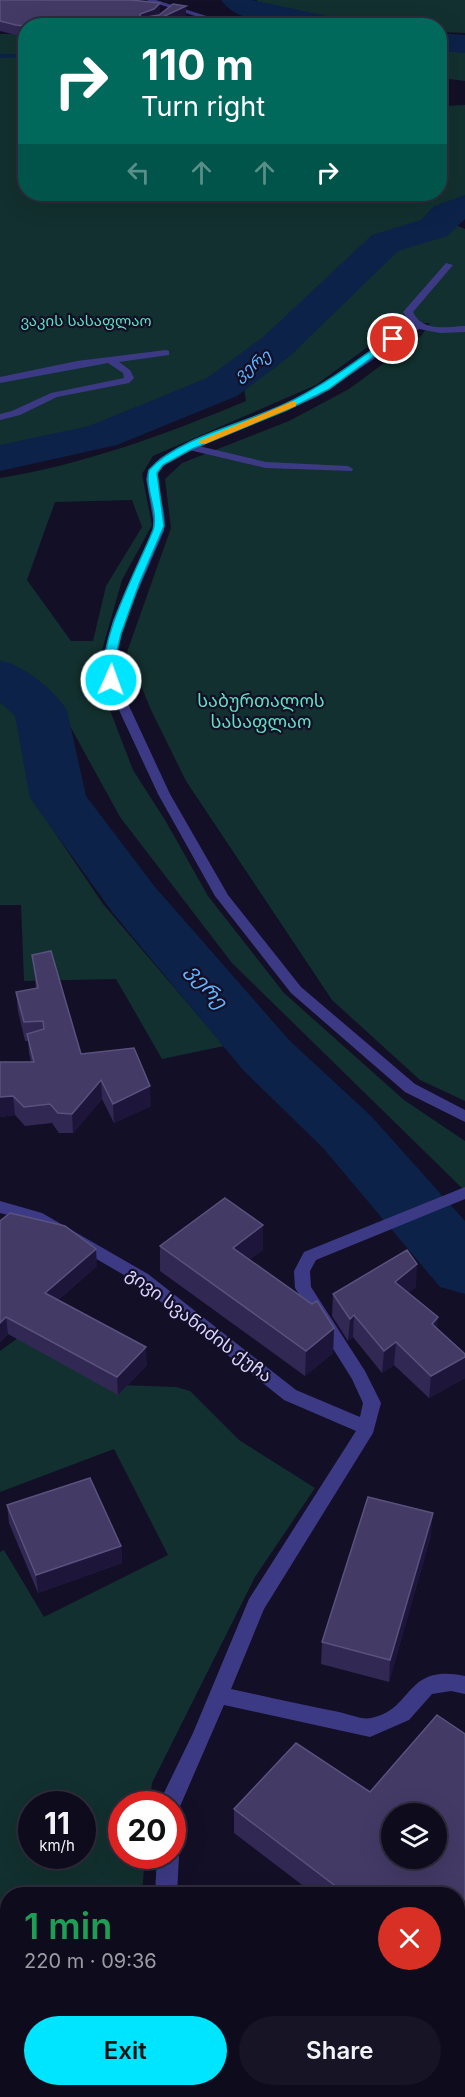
<!DOCTYPE html>
<meta charset="utf-8">
<style>
body{margin:0;font-family:Inter,"Noto Sans Georgian",sans-serif;background:#171425;color:#f1f3f6;height:100vh;display:flex;flex-direction:column;font-size:22px;white-space:nowrap}
*{box-sizing:border-box;margin:0}
p{font-size:20px;color:#9b9ba3}
.icon{flex:none;width:33px;height:33px;fill:none;stroke:currentColor;stroke-width:2;stroke-linecap:round;stroke-linejoin:round}
.map{position:relative;flex:1;overflow:hidden}
.sheet{position:absolute;left:0px;top:1887px;width:465px;height:210px;display:flex;flex-direction:column;background:#0e0b1c;border-radius:24px 24px 0 0;box-shadow:0 6px 24px #0002,0 0 0 2px #2e2b3b}
.sheet>*{flex:none}
.banner{position:absolute;left:18px;top:18px;width:429px;height:183px;border-radius:24px;box-shadow:0 6px 24px #0002,0 0 0 2px #2e2b3b;background:#00695c;color:#fff;overflow:hidden}
.buttons{position:absolute;left:381px;top:1803px;display:grid;gap:12px}
.buttons a{display:grid;place-items:center;width:66px;height:66px;border-radius:50%;background:#0e0b1c;box-shadow:0 6px 24px #0002,0 0 0 2px #2e2b3b;font-size:30px}
.speed{position:absolute;left:18px;top:1791px;display:flex;gap:12px;font-size:30px;font-weight:700;text-align:center}
.speed>*{display:grid;place-content:center;width:78px;height:78px;border-radius:50%;background:#0e0b1c;box-shadow:0 6px 24px #0002,0 0 0 2px #2e2b3b;line-height:1}
.speed small{font-size:15px;font-weight:400}
.speed .limit{border:9px solid #d22;background:#fff;color:#111}
.pin{position:absolute;display:grid;place-items:center;width:51px;height:51px;color:#fff;margin:-26px;border:3px solid #fff;border-radius:50%;box-shadow:0 2px 6px #0007}
.me{position:absolute;width:66px;margin:-33px;rotate:2deg;stroke-linejoin:round;filter:drop-shadow(0 0 4px #0008)}
.turn{display:flex;align-items:center;gap:21px;height:126px;padding:0 24px;font-size:27px}
.turn .icon{width:78px;height:78px;stroke-width:2.5}
.turn b{display:block;font-size:42px;line-height:51px}
.lanes{display:flex;align-items:center;height:57px;padding:0 24px;background:#0003;justify-content:center;gap:30px;direction:ltr}
.lanes .off{opacity:.35}
.round{display:grid;place-items:center;flex:none;width:63px;height:63px;border-radius:32px;background:#171425}
.head{display:flex;align-items:center;justify-content:space-between;height:102px;padding:0 24px}
h1{font-size:36px;font-weight:600;line-height:45px;color:#1e9e55}
.primary-button{display:flex;gap:12px;margin-top:auto;padding:12px 24px}
.primary-button a{flex:1;height:69px;border-radius:36px;background:#00e5ff;color:#111;font-size:24px;font-weight:600;line-height:69px;text-align:center}
.primary-button a+a{background:#171425;color:#f1f3f6}
.map>svg:first-child{display:block}
.green{fill:#12302f;fill-rule:evenodd}
.lines{fill:none;stroke-linecap:round;stroke-linejoin:round}
.stream{fill:#0c2248;fill-rule:evenodd}
.river{fill:#0c2248;fill-rule:evenodd}
.minor{fill:#3d3a85;fill-rule:evenodd}
.wall{fill:#312854;fill-rule:evenodd}
.shaded-wall{fill:#1d163a}
.building{fill:#433a66;stroke:#5a527e;stroke-width:1.5;fill-rule:evenodd}
.route{fill:#00e5ff;stroke:#0095a6;stroke-width:1.5}
.slow{fill:#f59e0b}
.labels{text-anchor:middle;stroke-width:4.5;stroke-linejoin:round;paint-order:stroke}
.far-park-label{font-size:15px;fill:#5fe0c0;stroke:#130f26}
.far-water-label{font-size:16px;font-style:italic;fill:#62b6ff;stroke:#130f26}
.park-label{font-size:18px;fill:#5fe0c0;stroke:#130f26}
.street-label{font-size:18px;fill:#d9d4ff;stroke:#130f26}
.water-label{font-size:20px;font-style:italic;fill:#62b6ff;stroke:#130f26}
</style>
<div class="map">
<svg width="465" height="2097" viewBox="0 0 465 2097">
<rect width="100%" height="100%" fill="#130f26"/>
<g class="green">
<path d="M 257,0 L 465,0 L 465,33 L 440,32 L 440,26 C 376,26 315,27 255,8 Z"/>
<path d="M 0,34 L 25,34 L 26,194 L 440,194 L 440,106 L 465,105 L 465,204 L 445,220 L 465,229 L 465,1101 L 420,1080 L 332,1000 L 186,781 L 151,710 L 127,652 L 171,528 L 165,479 L 182,463 L 289,421 L 349,389 L 421,336 L 430,323 L 394,323 L 388,332 L 316,385 L 153,456 L 142,474 L 152,525 L 122,580 L 99,661 L 98,679 L 133,770 L 165,820 L 208,896 L 284,993 L 404,1100 L 465,1141 L 465,1191 L 232,963 L 120,817 L 54,697 L 37,684 L 0,665 L 0,478 C 83,465 169,433 246,401 L 240,360 C 232,367 224,377 215,381 C 150,416 73,439 0,452 ZM 132,500 L 142,527 L 106,586 L 93,641 L 71,641 L 27,580 L 55,502 Z"/>
<path d="M 440,47 L 465,49 L 465,81 L 440,78 Z"/>
<path d="M 0,702 L 18,716 L 27,742 L 47,821 L 103,904 L 224,1046 L 162,1059 L 116,979 L 24,981 L 21,905 L 0,905 Z"/>
<path d="M 22,1335 L 120,1385 L 176,1387 L 190,1391 L 239,1440 L 315,1488 L 255,1577 L 152,1783 L 150,1804 L 122,1804 L 122,1856 L 145,1856 L 142,1894 L 8,1894 L 8,2090 L 186,2090 L 186,2097 L 0,2097 L 0,1552 L 4,1550 L 44,1617 L 168,1555 L 114,1449 L 0,1492 L 0,1351 ZM 32,1804 L 82,1804 L 82,1856 L 32,1856 Z"/>
</g>
<g class="lines">
<path class="stream" d="M 0,54 L 26,54 L 26,57 L 0,58 Z"/>
<g class="river">
<path d="M 221,0 L 252,0 L 346,20 L 350,26 C 315,26 242,31 221,0 Z"/>
<path d="M 440,33 L 465,35 L 465,53 L 440,51 Z"/>
<path d="M 465,195 L 465,219 L 447,236 L 398,251 L 290,356 L 237,396 L 117,445 L 0,471 L 0,445 L 89,426 L 207,378 L 262,338 L 372,235 L 421,220 L 434,206 Z"/>
<path d="M 0,660 C 26,667 52,688 67,710 L 86,796 L 155,887 L 289,1040 L 371,1116 L 465,1221 L 465,1294 L 440,1287 L 323,1148 L 243,1070 L 113,913 L 30,798 L 15,716 L 0,702 Z"/>
</g>
<g class="minor">
<path d="M 146,0 L 156,0 L 238,26 L 226,26 Z"/>
<path d="M 446,263 L 453,265 L 413,312 C 422,332 447,327 465,326 L 465,332 L 440,333 L 419,329 L 317,397 L 199,446 L 266,462 L 348,466 L 353,469 L 352,471 L 266,468 L 189,450 C 132,476 170,490 164,531 L 125,620 L 117,651 L 117,680 L 170,794 L 228,895 L 301,987 L 415,1084 L 465,1110 L 465,1122 L 405,1092 L 291,993 L 215,896 L 158,794 L 105,680 L 105,651 L 113,620 L 153,531 L 153,519 L 146,479 L 148,472 L 160,458 L 179,447 L 310,393 L 412,325 L 403,312 Z"/>
<path d="M 166,350 L 169,351 L 169,355 L 119,362 L 130,370 L 134,378 L 129,383 L 57,397 L 20,415 L 0,420 L 0,414 L 12,411 L 51,393 L 124,378 L 123,373 L 108,363 L 0,383 L 0,377 L 77,361 Z"/>
<path d="M 465,1187 L 465,1199 L 316,1260 L 310,1271 L 311,1287 L 365,1371 L 381,1403 L 373,1433 L 264,1609 L 231,1689 C 267,1697 303,1705 339,1712 C 348,1714 362,1720 371,1718 C 414,1710 404,1663 465,1676 L 465,1694 L 451,1691 L 432,1694 L 409,1720 L 370,1737 L 224,1705 L 178,1811 L 172,1813 L 172,1804 L 161,1804 L 162,1797 L 193,1733 L 249,1599 L 356,1431 L 284,1400 L 136,1282 L 31,1221 L 0,1213 L 0,1201 L 42,1213 L 148,1274 L 296,1390 L 360,1417 L 363,1403 L 352,1379 L 295,1288 L 294,1271 L 304,1252 Z"/>
<path d="M 172,1848 L 179,1856 L 177,1894 L 155,1894 L 157,1856 L 172,1856 Z"/>
<path d="M 189,2090 L 212,2090 L 214,2097 L 190,2097 Z"/>
</g>
</g>
<g class="wall">
<path d="M 0,0 L 160,13 L 158,15 L 186,6 L 186,16 L 166,26 L 26,26 L 26,36 L 16,35 L 0,31 Z"/>
<path d="M 32,955 L 81,1054 L 151,1106 L 114,1123 L 102,1099 L 73,1133 L 59,1133 L 52,1123 L 25,1126 L 15,1115 L 0,1117 L 31,1062 L 29,1053 L 28,1041 L 25,1041 L 18,1011 L 16,992 L 36,989 Z"/>
<path d="M 0,1221 L 97,1266 L 58,1300 L 147,1365 L 118,1395 L 8,1334 L 0,1342 Z"/>
<path d="M 263,1225 L 263,1250 L 249,1260 L 334,1328 L 333,1353 L 305,1376 L 160,1271 L 160,1246 Z"/>
<path d="M 416,1287 L 408,1293 L 437,1328 L 465,1378 L 429,1398 L 394,1365 L 382,1373 L 353,1337 L 348,1341 L 332,1316 L 333,1294 Z"/>
<path d="M 7,1505 L 121,1546 L 122,1563 L 38,1593 L 9,1523 Z"/>
<path d="M 431,1535 L 389,1682 L 321,1664 L 322,1642 Z"/>
<path d="M 437,1715 L 465,1734 L 465,2097 L 306,2097 L 312,2090 L 458,2090 L 458,1894 L 314,1894 L 234,1833 L 234,1809 L 296,1743 L 370,1792 ZM 392,1814 L 436,1814 L 436,1858 L 392,1858 Z"/>
</g>
<g class="shaded-wall">
<path d="M 160,3 L 160,13 L 154,19 L 140,24 L 140,14 Z"/>
<path d="M 186,6 L 186,16 L 166,26 L 143,26 Z"/>
<path d="M 38,17 L 38,26 L 27,26 Z"/>
<path d="M 101,1080 L 102,1099 L 73,1133 L 72,1114 Z"/>
<path d="M 150,1086 L 151,1106 L 114,1123 L 113,1104 Z"/>
<path d="M 13,1096 L 15,1115 L 0,1117 L 0,1097 Z"/>
<path d="M 263,1225 L 263,1250 L 233,1273 L 233,1248 Z"/>
<path d="M 96,1249 L 97,1266 L 46,1310 L 45,1293 Z"/>
<path d="M 417,1264 L 416,1287 L 393,1305 L 395,1282 Z"/>
<path d="M 354,1315 L 353,1337 L 348,1341 L 350,1319 Z"/>
<path d="M 6,1317 L 8,1334 L 0,1342 L 0,1323 Z"/>
<path d="M 438,1317 L 436,1340 L 432,1324 Z"/>
<path d="M 334,1328 L 333,1353 L 305,1376 L 306,1351 Z"/>
<path d="M 396,1342 L 394,1365 L 382,1373 L 384,1351 Z"/>
<path d="M 146,1347 L 147,1365 L 118,1395 L 117,1377 Z"/>
<path d="M 465,1357 L 465,1378 L 429,1398 L 431,1376 Z"/>
<path d="M 433,1513 L 431,1535 L 389,1682 L 390,1660 Z"/>
<path d="M 121,1546 L 122,1563 L 38,1593 L 36,1575 Z"/>
</g>
<g class="building">
<path d="M 0,0 L 131,0 L 160,3 L 154,9 L 140,14 L 141,18 L 159,15 L 173,4 L 186,6 L 143,26 L 82,26 L 38,17 L 27,26 L 26,26 L 16,25 L 0,21 Z"/>
<path d="M 51,951 L 81,1054 L 134,1048 L 150,1086 L 113,1104 L 101,1080 L 72,1114 L 58,1113 L 50,1104 L 24,1107 L 13,1096 L 0,1097 L 0,1062 L 34,1062 L 27,1034 L 44,1029 L 43,1021 L 24,1022 L 16,992 L 38,988 L 32,955 Z"/>
<path d="M 225,1198 L 263,1225 L 233,1248 L 312,1304 L 317,1301 L 334,1328 L 306,1351 L 160,1246 Z"/>
<path d="M 10,1213 L 65,1226 L 96,1249 L 45,1293 L 146,1347 L 117,1377 L 6,1317 L 0,1323 L 0,1221 Z"/>
<path d="M 407,1250 L 417,1264 L 395,1282 L 438,1317 L 432,1324 L 465,1354 L 465,1357 L 431,1376 L 396,1342 L 384,1351 L 354,1315 L 350,1319 L 333,1294 Z"/>
<path d="M 90,1478 L 121,1546 L 36,1575 L 7,1505 Z"/>
<path d="M 368,1497 L 433,1513 L 390,1660 L 322,1642 Z"/>
<path d="M 437,1715 L 465,1734 L 465,2097 L 306,2097 L 312,2090 L 458,2090 L 458,1894 L 346,1894 L 234,1809 L 296,1743 L 370,1792 ZM 392,1814 L 436,1814 L 436,1858 L 392,1858 Z"/>
</g>
<path class="route" d="M 390,337 L 397,339 L 329,389 L 287,410 L 192,449 L 163,465 L 157,473 L 164,526 L 139,584 L 121,634 L 114,664 L 116,680 L 107,682 C 92,649 140,564 153,530 C 159,512 144,488 149,470 C 176,439 242,424 281,406 C 320,388 354,363 390,337 Z"/>
<path class="slow" d="M 293,401 L 296,402 L 296,406 L 205,444 L 197,442 Z"/>
<g class="labels">
<g class="far-park-label">
<text x="86" y="326">ვაკის სასაფლაო</text>
</g>
<g class="far-water-label">
<text transform="translate(252 365) rotate(-37)" y="6">ვერე</text>
</g>
<g class="park-label">
<text x="261" y="707">საბურთალოს<tspan x="261" dy="21">სასაფლაო</tspan></text>
</g>
<g class="street-label">
<text transform="translate(199 1325) rotate(37)" y="6">გივი სვანიძის ქუჩა</text>
</g>
<g class="water-label">
<text transform="translate(207 986) rotate(50)" y="7">ვერე</text>
</g>
</g>
</svg>
<div class="buttons">
<a><svg class="icon" aria-label="layers" viewBox="0 0 24 24"><path d="M12 4l9 5-9 5-9-5zM3 14l9 5 9-5"/></svg></a>
</div>
<div class="speed"><div>11<small>km/h</small></div><div class="limit">20</div></div>
<div class="pin" style="left:393px;top:339px;background:#d93025"><svg class="icon" aria-label="arrive" viewBox="0 0 24 24"><path d="M6 21V4h12l-3 4 3 4H6"/></svg></div>
<svg class="me" style="left:111px;top:680px" viewBox="-20 -20 40 40"><circle r="17" fill="#00e5ff" stroke="#fff" stroke-width="3"/><path d="M0-11L8 9 0 5-8 9z" fill="#fff"/></svg>
<div class="banner">
<div class="turn"><svg class="icon" aria-label="right" viewBox="0 0 24 24"><path d="M7 20v-9h11M14 6l5 5-5 5"/></svg><div><b>110 m</b>Turn right</div></div>
<div class="lanes"><svg class="icon off" aria-label="left" viewBox="0 0 24 24"><path d="M17 20v-9H6M10 6l-5 5 5 5"/></svg><svg class="icon off" aria-label="ahead" viewBox="0 0 24 24"><path d="M12 20V5M6 11l6-6 6 6"/></svg><svg class="icon off" aria-label="ahead" viewBox="0 0 24 24"><path d="M12 20V5M6 11l6-6 6 6"/></svg><svg class="icon" aria-label="right" viewBox="0 0 24 24"><path d="M7 20v-9h11M14 6l5 5-5 5"/></svg></div>
</div>
<section class="sheet">
<div class="head"><div><h1>1 min</h1><p>220 m · 09:36</p></div><a class="round" style="background:#d93025;color:#fff"><svg class="icon" aria-label="close" viewBox="0 0 24 24"><path d="M6 6l12 12M18 6L6 18"/></svg></a></div>
<div class="primary-button"><a>Exit</a><a>Share</a></div>
</section>
</div>
